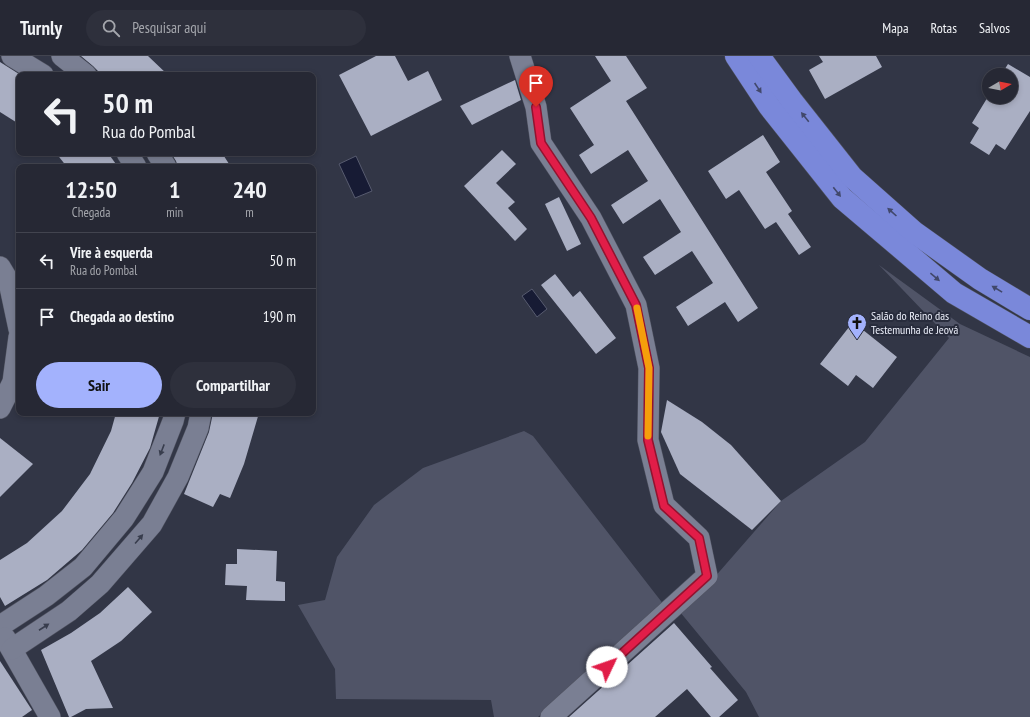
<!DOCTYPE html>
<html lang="pt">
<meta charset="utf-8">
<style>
body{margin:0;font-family:"PT Sans Narrow",sans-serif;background:#2e303c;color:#f1f3f6;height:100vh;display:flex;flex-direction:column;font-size:15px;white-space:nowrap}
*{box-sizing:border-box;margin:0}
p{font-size:13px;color:#a4a6ac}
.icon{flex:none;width:22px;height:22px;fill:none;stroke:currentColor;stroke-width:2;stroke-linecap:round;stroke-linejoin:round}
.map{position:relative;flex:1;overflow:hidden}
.side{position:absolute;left:16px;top:108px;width:300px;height:252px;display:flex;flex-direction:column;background:#262834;border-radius:8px;box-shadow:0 2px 6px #0003,0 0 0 1px #42444f}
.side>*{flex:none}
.guide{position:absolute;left:16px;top:16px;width:300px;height:84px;border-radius:8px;box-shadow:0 2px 6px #0003,0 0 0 1px #42444f;background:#262834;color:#f1f3f6;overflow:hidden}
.needle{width:26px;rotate:80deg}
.buttons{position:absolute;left:982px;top:12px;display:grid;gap:8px}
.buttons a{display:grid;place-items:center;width:36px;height:36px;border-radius:50%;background:#262834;box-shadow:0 2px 6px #0003,0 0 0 1px #42444f;font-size:20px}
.pin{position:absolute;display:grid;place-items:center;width:34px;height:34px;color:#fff;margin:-41px -17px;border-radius:50% 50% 50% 0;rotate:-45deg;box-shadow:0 0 4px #0007}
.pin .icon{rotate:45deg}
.me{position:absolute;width:44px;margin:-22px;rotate:48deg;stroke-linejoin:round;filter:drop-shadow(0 0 3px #0008)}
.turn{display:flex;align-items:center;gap:14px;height:84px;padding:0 20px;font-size:18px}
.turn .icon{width:52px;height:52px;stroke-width:2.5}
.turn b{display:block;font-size:28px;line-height:34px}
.eta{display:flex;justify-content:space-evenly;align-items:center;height:68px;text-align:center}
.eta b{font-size:24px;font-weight:700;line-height:28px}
.primary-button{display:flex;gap:8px;margin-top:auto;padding:8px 20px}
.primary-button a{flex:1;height:46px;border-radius:24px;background:#a3b2fd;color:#111;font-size:16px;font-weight:700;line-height:46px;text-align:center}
.primary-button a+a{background:#2e303c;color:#f1f3f6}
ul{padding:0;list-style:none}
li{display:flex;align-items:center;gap:12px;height:56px;padding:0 20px;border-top:1px solid #42444f}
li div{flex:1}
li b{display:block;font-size:15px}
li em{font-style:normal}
header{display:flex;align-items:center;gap:24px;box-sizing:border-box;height:56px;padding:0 20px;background:#262834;border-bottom:1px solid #42444f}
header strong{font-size:19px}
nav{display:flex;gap:22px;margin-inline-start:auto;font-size:14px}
.search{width:280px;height:36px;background:#2e303c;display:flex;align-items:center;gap:10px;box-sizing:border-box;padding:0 14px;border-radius:22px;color:#a4a6ac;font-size:15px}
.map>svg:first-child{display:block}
.green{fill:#505467}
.water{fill:#171b34;stroke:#575b6f}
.building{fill:#aaafc3}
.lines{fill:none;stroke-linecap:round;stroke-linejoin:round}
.minor-casing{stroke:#515462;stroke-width:22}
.trunk-casing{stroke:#515462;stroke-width:23}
.minor{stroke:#7a7f93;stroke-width:21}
.trunk{stroke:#7a88da;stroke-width:22}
.oneway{fill:#41486b}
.oneway2{fill:#383d4d}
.route-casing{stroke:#92132f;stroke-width:10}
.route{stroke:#e11d48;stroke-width:7}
.slow{stroke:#f59e0b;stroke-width:7}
.labels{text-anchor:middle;stroke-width:4;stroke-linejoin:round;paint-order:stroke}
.poi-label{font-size:12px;fill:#eceffa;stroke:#282c3c;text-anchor:start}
</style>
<header>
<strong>Turnly</strong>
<div class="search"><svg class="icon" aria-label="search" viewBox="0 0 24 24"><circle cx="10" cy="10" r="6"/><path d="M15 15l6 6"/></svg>Pesquisar aqui</div>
<nav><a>Mapa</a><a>Rotas</a><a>Salvos</a></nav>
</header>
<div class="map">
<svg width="1030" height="661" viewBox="0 0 1030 661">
<rect width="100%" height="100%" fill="#323646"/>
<g class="green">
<path d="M 879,209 L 960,268 L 1030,301 L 1030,661 L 759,661 L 746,636 L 680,556 L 706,531 L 781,445 L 865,386 L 949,282 Z"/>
<path d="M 524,375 L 533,380 L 664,549 L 538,661 L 494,661 L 491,644 L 336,643 L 335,613 L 298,549 L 325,544 L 337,501 L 374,449 L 423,412 Z"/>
</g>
<g class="water">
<path d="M 356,100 L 372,135 L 355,142 L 339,108 Z"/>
<path d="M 532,233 L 547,253 L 537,261 L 522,240 Z"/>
</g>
<g class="building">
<path d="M 81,0 L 148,0 L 168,19 L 102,19 L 93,10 Z"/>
<path d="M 376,0 L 395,0 L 408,25 L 428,15 L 442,44 L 371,80 L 339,19 Z"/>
<path d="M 595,0 L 626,0 L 647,32 L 626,45 L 758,252 L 738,266 L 725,246 L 688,270 L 676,251 L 713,227 L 692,195 L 655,219 L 643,201 L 681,176 L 660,143 L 623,168 L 611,149 L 648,125 L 628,94 L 591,118 L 579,99 L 594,89 L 570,52 L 611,25 Z"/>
<path d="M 819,0 L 876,0 L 882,11 L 825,43 L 809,14 L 823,6 Z"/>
<path d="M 0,6 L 19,18 L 19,68 L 0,56 Z"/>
<path d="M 1008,8 L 1030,21 L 1030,55 L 1005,94 L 996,88 L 989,99 L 970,87 L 979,72 L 972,67 L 989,39 L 989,41 L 1011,41 L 1011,19 L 1001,19 Z"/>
<path d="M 515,24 L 521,44 L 472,69 L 460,50 Z"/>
<path d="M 763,79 L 780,106 L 766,116 L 792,155 L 788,158 L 811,191 L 799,199 L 776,166 L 765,173 L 739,134 L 726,143 L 708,115 Z"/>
<path d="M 502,94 L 516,108 L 496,127 L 515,146 L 508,152 L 527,173 L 515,185 L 464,130 Z"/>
<path d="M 56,97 L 108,97 L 118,111 L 67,111 Z"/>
<path d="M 171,97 L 222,97 L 231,111 L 178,111 L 176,105 Z"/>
<path d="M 559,141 L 581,188 L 567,195 L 545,148 Z"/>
<path d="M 555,218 L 573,241 L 580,235 L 616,282 L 596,298 L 541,229 Z"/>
<path d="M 853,266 L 897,301 L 873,332 L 856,319 L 848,330 L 820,308 Z"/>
<path d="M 667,344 L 702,366 L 731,389 L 781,445 L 752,474 L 680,418 L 661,376 Z"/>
<path d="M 116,357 L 160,357 L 150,392 L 132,427 L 113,457 L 82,494 L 47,524 L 5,550 L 0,541 L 0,504 L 27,487 L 62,455 L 90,418 L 111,375 Z"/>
<path d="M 213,357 L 259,357 L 244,408 L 230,442 L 220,438 L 213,451 L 184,438 L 209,376 Z"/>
<path d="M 0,382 L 33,408 L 0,441 Z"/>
<path d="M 237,493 L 277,495 L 276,525 L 285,526 L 285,545 L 246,544 L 247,530 L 225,529 L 226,508 L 237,508 Z"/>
<path d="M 128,531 L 152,556 L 121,585 L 91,605 L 113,652 L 86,653 L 71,661 L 69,661 L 41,594 L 71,577 L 100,557 Z"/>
<path d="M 674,567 L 712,611 L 710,612 L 738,644 L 719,661 L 711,661 L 687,633 L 655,661 L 569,661 Z"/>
<path d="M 0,605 L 32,654 L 22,661 L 0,661 Z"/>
</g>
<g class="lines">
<defs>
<g id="minor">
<path d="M 12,0 L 43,19"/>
<path d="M 62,0 L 86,19"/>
<path d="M 520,0 L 536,51 L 541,87 L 591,162 L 636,249 L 649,312 L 648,384 L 664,449 L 699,482 L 707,520 L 551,661"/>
<path d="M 127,97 L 136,111"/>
<path d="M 157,97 L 166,111"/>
<path d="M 0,211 L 9,226 L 19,273"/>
<path d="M 0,352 L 13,326 L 19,281"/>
<path d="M 0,570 L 46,540 L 83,511 L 124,462 L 153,416 L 173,365 L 175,357"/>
<path d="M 5,582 L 50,661"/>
<path d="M 12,593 L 69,555 L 100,528 L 152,468 L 178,421 L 198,372 L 201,357"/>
</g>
<g id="trunk">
<path d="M 736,0 L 769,50 L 842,142 L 954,237 L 1030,281"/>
<path d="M 759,0 L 792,45 L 852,121 L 914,176 L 980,223 L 1030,253"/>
</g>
</defs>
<use href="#minor" class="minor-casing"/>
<use href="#trunk" class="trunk-casing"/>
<use href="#minor" class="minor"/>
<use href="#trunk" class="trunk"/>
</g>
<defs><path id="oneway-solid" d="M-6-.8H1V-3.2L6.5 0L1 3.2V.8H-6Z"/></defs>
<g class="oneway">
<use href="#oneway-solid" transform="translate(758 32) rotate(56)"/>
<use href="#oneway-solid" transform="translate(805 61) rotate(-129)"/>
<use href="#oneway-solid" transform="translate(837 136) rotate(52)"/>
<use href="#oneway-solid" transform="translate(892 156) rotate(-138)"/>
<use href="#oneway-solid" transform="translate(935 221) rotate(40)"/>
<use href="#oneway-solid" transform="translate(997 233) rotate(-149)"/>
</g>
<g class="oneway2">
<use href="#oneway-solid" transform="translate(162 394) rotate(111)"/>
<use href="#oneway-solid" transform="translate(139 483) rotate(-49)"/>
<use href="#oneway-solid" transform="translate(44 571) rotate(-33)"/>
</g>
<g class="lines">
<defs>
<path id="route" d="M 536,51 L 541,87 L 591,162 L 636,249 L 649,312 L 648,384 L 664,450 L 699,482 L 707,520 L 607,611"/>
</defs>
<use href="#route" class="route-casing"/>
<use href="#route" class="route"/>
<path class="slow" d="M 637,252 L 649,312 L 648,380"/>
</g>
<defs>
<symbol id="church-pin" viewBox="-11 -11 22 30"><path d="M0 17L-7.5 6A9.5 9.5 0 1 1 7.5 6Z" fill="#a3b2fd" stroke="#282c3c"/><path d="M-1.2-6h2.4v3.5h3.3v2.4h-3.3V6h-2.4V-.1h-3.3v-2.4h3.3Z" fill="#111"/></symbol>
</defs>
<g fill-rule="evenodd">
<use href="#church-pin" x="846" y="256" width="22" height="30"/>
</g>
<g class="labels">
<g class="poi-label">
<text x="871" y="264">Salão do Reino das<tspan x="871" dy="14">Testemunha de Jeová</tspan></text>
</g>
</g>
</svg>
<div class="buttons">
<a><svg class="needle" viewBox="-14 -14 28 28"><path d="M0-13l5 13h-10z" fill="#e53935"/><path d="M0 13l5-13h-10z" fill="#a4a6ac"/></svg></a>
</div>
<div class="pin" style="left:536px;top:51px;background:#d93025"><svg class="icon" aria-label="arrive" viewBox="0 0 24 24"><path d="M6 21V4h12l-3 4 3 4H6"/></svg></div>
<svg class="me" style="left:607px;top:611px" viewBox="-20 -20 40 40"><circle r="19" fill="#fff"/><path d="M0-13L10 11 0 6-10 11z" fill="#e11d48"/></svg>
<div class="guide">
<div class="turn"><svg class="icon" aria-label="left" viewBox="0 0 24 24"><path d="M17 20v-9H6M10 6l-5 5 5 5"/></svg><div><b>50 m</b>Rua do Pombal</div></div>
</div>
<section class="side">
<div class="eta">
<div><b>12:50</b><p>Chegada</p></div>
<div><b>1</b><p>min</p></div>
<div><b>240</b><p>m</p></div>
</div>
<ul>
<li><svg class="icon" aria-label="left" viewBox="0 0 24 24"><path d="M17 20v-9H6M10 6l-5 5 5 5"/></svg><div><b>Vire à esquerda</b><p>Rua do Pombal</p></div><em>50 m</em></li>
<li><svg class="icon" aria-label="arrive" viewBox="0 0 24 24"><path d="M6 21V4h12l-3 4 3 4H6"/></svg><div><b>Chegada ao destino</b></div><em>190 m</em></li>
</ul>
<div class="primary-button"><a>Sair</a><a>Compartilhar</a></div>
</section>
</div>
